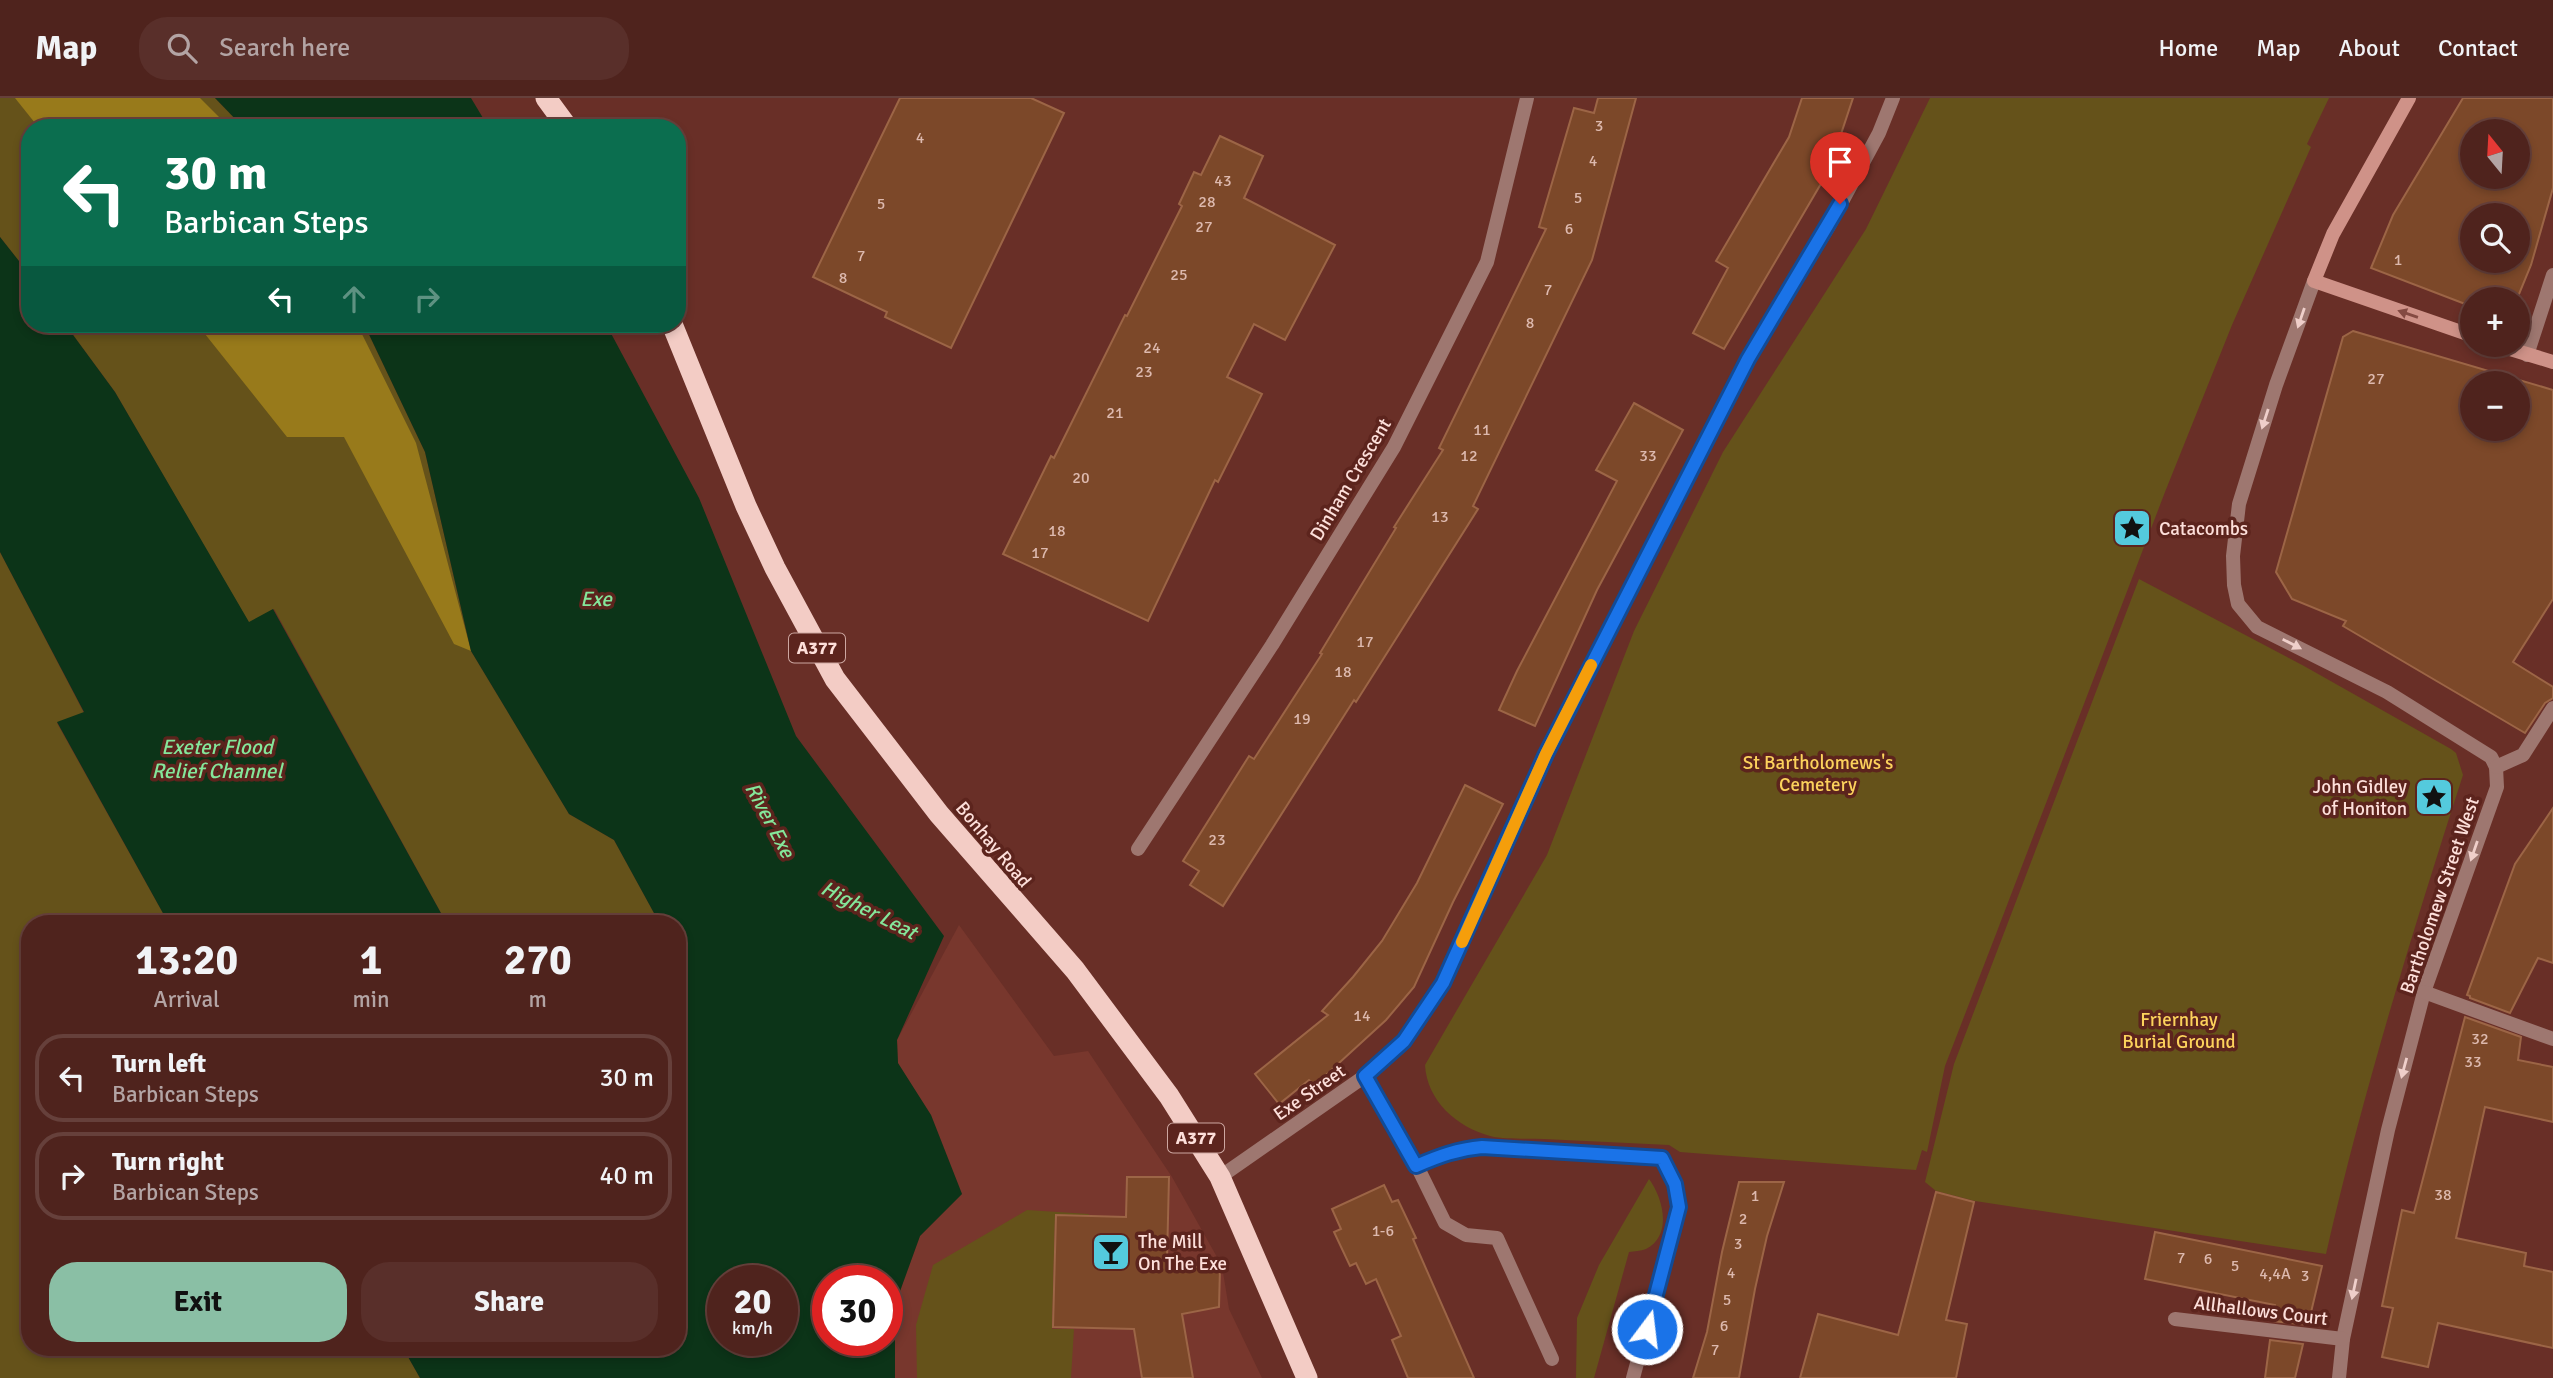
<!DOCTYPE html>
<meta charset="utf-8">
<style>
body{margin:0;font-family:Signika,sans-serif;background:#592f2a;color:#f1f3f6;height:100vh;display:flex;flex-direction:column;font-size:26px;white-space:nowrap}
*{box-sizing:border-box;margin:0}
p{font-size:23px;color:#b3a4a4}
.icon{flex:none;width:38px;height:38px;fill:none;stroke:currentColor;stroke-width:2;stroke-linecap:round;stroke-linejoin:round}
.map{position:relative;flex:1;overflow:hidden}
.panel{position:absolute;left:21px;top:817px;width:665px;height:441px;display:flex;flex-direction:column;background:#4f231d;border-radius:28px;box-shadow:0 4px 10px #0003,0 0 0 2px #66403b}
.panel>*{flex:none}
.top-card{position:absolute;left:21px;top:21px;width:665px;height:214px;border-radius:28px;box-shadow:0 4px 10px #0003,0 0 0 2px #66403b;background:#0b6e4f;color:#fff;overflow:hidden}
.needle{width:46px;rotate:342deg}
.controls{position:absolute;left:2460px;top:21px;display:grid;gap:14px}
.controls a{display:grid;place-items:center;width:70px;height:70px;border-radius:50%;background:#4f231d;box-shadow:0 4px 10px #0003,0 0 0 2px #66403b;font-size:35px}
.speed{position:absolute;left:707px;top:1167px;display:flex;gap:14px;font-size:35px;font-weight:700;text-align:center}
.speed>*{display:grid;place-content:center;width:91px;height:91px;border-radius:50%;background:#4f231d;box-shadow:0 4px 10px #0003,0 0 0 2px #66403b;line-height:1}
.speed small{font-size:18px;font-weight:400}
.speed .limit{border:10px solid #d22;background:#fff;color:#111}
.pin{position:absolute;display:grid;place-items:center;width:60px;height:60px;color:#fff;margin:-72px -30px;border-radius:50% 50% 50% 0;rotate:-45deg;box-shadow:0 0 7px #0007}
.pin .icon{rotate:45deg}
.me{position:absolute;width:77px;margin:-38px;rotate:15deg;stroke-linejoin:round;filter:drop-shadow(0 0 5px #0008)}
.turn{display:flex;align-items:center;gap:24px;height:147px;padding:0 28px;font-size:32px}
.turn .icon{width:91px;height:91px;stroke-width:2.5}
.turn b{display:block;font-size:49px;line-height:60px}
.lanes{display:flex;align-items:center;height:66px;padding:0 28px;background:#0003;justify-content:center;gap:35px;direction:ltr}
.lanes .off{opacity:.35}
.eta{display:flex;justify-content:space-evenly;align-items:center;height:119px;text-align:center}
.eta b{font-size:42px;font-weight:700;line-height:49px}
.action{display:flex;gap:14px;margin-top:auto;padding:14px 28px}
.action a{flex:1;height:80px;border-radius:28px;background:#8abfa5;color:#111;font-size:28px;font-weight:700;line-height:80px;text-align:center}
.action a+a{background:#592f2a;color:#f1f3f6}
ul{padding:0;list-style:none}
li{display:flex;align-items:center;gap:21px;height:88px;margin:0 14px 10px;padding:0 14px;border:4px solid #66403b;border-radius:28px}
li div{flex:1}
li b{display:block;font-size:26px}
li em{font-style:normal}
header{display:flex;align-items:center;gap:42px;box-sizing:border-box;height:98px;padding:0 35px;background:#4f231d;border-bottom:2px solid #66403b}
header strong{font-size:33px}
nav{display:flex;gap:38px;margin-inline-start:auto;font-size:24px}
.search{width:490px;height:63px;background:#592f2a;display:flex;align-items:center;gap:18px;box-sizing:border-box;padding:0 24px;border-radius:28px;color:#b3a4a4;font-size:26px}
.map>svg:first-child{display:block}
.built{fill:#78372d}
.green{fill:#65521a}
.forest{fill:#987a1b}
.water{fill:#0c3418;fill-rule:evenodd}
.building{fill:#7c4829;stroke:#9c6546;stroke-width:2;fill-rule:evenodd}
.lines{fill:none;stroke-linecap:round;stroke-linejoin:round}
.street{stroke:#9e7770;stroke-width:14}
.secondary{stroke:#cf9288;stroke-width:14}
.highway{stroke:#f3ccc5;stroke-width:21}
.oneway{fill:#844a42}
.oneway2{fill:#efcfca}
.route-casing{stroke:#114b97;stroke-width:18}
.route{stroke:#1a73e8;stroke-width:12}
.slow{stroke:#f59e0b;stroke-width:12}
.labels{text-anchor:middle;stroke-width:7;stroke-linejoin:round;paint-order:stroke}
.number-label{font-size:16px;fill:#ddb9ae}
.shield{fill:#5c241d;stroke:#cda7a1;stroke-width:2}
.shield-label{font-size:18px;font-weight:bold;fill:#fddfda}
.street-label{font-size:19px;fill:#fddfda;stroke:#5c241d}
.poi-label{font-size:19px;fill:#fddfda;stroke:#5c241d;text-anchor:start}
.park-label{font-size:19px;fill:#fcd25c;stroke:#5c241d}
.water-label{font-size:21px;font-style:italic;fill:#84e69a;stroke:#5c241d}
</style>
<header>
<strong>Map</strong>
<div class="search"><svg class="icon" aria-label="search" viewBox="0 0 24 24"><circle cx="10" cy="10" r="6"/><path d="M15 15l6 6"/></svg>Search here</div>
<nav><a>Home</a><a>Map</a><a>About</a><a>Contact</a></nav>
</header>
<div class="map">
<svg width="2553" height="1280" viewBox="0 0 2553 1280">
<rect width="100%" height="100%" fill="#692f27"/>
<path class="built" d="M 959,827 L 1054,958 L 1088,953 L 1172,1079 L 1222,1168 L 1229,1211 L 1262,1280 L 895,1280 L 895,1207 L 920,1138 L 962,1096 L 931,1017 L 898,966 L 897,942 Z"/>
<g class="green">
<path d="M 0,0 L 215,0 L 244,30 L 30,30 L 30,177 L 0,139 Z"/>
<path d="M 1930,0 L 2329,0 L 2307,46 L 2311,49 L 2232,227 L 2165,394 L 1996,836 L 1945,968 L 1927,1054 L 1922,1052 L 1916,1072 L 1680,1054 L 1669,1047 C 1628,1045 1586,1043 1544,1041 C 1527,1040 1506,1042 1490,1038 C 1457,1029 1427,1003 1425,967 L 1547,757 L 1634,533 L 1723,354 L 1866,131 Z"/>
<path d="M 65,226 L 364,226 L 425,354 L 471,553 L 569,716 L 614,742 L 660,826 L 447,826 L 274,511 L 249,525 L 115,294 Z"/>
<path d="M 0,454 L 84,615 L 57,625 L 169,826 L 30,826 L 30,1250 L 403,1250 L 420,1280 L 0,1280 Z"/>
<path d="M 2139,481 L 2304,568 L 2451,651 L 2456,655 L 2463,677 C 2412,835 2363,994 2326,1156 L 1975,1103 L 1936,1093 L 1925,1084 L 1954,966 Z"/>
<path d="M 1649,1081 C 1663,1100 1673,1137 1646,1151 C 1641,1153 1634,1153 1629,1154 L 1594,1280 L 1576,1280 L 1577,1220 L 1599,1167 Z"/>
<path d="M 1027,1112 L 1089,1116 L 1089,1118 L 1055,1118 L 1052,1231 L 1074,1231 L 1071,1280 L 917,1280 L 916,1227 L 933,1167 Z"/>
</g>
<g class="forest">
<path d="M 15,0 L 200,0 L 230,30 L 39,30 Z"/>
<path d="M 197,226 L 357,226 L 416,345 L 471,553 L 454,546 L 344,339 L 287,339 Z"/>
</g>
<g class="water">
<path d="M 215,0 L 471,0 L 489,30 L 244,30 Z"/>
<path d="M 0,139 L 30,177 L 30,226 L 65,226 L 115,294 L 249,524 L 273,511 L 447,826 L 169,826 L 57,624 L 84,614 L 0,454 Z"/>
<path d="M 364,226 L 606,226 L 699,400 L 796,638 L 944,838 L 897,942 L 898,965 L 931,1017 L 962,1096 L 920,1138 L 895,1207 L 895,1280 L 420,1280 L 403,1250 L 677,1250 L 677,826 L 660,826 L 614,742 L 569,716 L 471,553 L 425,354 ZM 723,1183 L 782,1183 L 782,1242 L 723,1242 ZM 828,1183 L 887,1183 L 887,1242 L 828,1242 Z"/>
</g>
<g class="building">
<path d="M 900,0 L 1031,0 L 1064,15 L 951,250 L 885,219 L 887,214 L 813,179 Z"/>
<path d="M 1598,0 L 1636,0 L 1592,162 L 1473,408 L 1478,411 L 1356,604 L 1354,602 L 1223,808 L 1190,787 L 1199,773 L 1183,763 L 1249,658 L 1254,661 L 1322,556 L 1320,555 L 1396,430 L 1394,429 L 1443,352 L 1439,350 L 1546,131 L 1539,129 L 1574,10 L 1594,15 Z"/>
<path d="M 1802,0 L 1853,0 L 1829,72 L 1724,251 L 1693,235 L 1728,170 L 1716,163 L 1789,39 Z"/>
<path d="M 2463,0 L 2553,0 L 2553,90 L 2531,167 L 2517,201 L 2473,201 L 2473,209 L 2371,170 L 2393,117 ZM 2473,33 L 2518,33 L 2518,79 L 2473,79 ZM 2473,117 L 2518,117 L 2518,163 L 2473,163 Z"/>
<path d="M 1220,38 L 1263,58 L 1244,100 L 1335,147 L 1285,242 L 1254,226 L 1227,279 L 1262,296 L 1218,384 L 1215,382 L 1148,523 L 1003,456 L 1051,358 L 1054,360 L 1125,217 L 1127,218 L 1182,108 L 1179,106 L 1194,74 L 1201,77 Z"/>
<path d="M 2353,233 L 2553,292 L 2553,501 L 2513,564 L 2553,589 L 2553,600 L 2545,605 L 2525,635 L 2343,528 L 2346,523 L 2292,501 L 2276,474 L 2343,239 ZM 2473,285 L 2518,285 L 2518,331 L 2473,331 Z"/>
<path d="M 1634,305 L 1683,332 L 1597,492 L 1535,628 L 1499,612 L 1517,573 L 1617,383 L 1596,372 Z"/>
<path d="M 1465,687 L 1503,706 L 1453,804 L 1414,889 L 1386,922 L 1315,987 L 1309,982 L 1279,1006 L 1255,976 L 1328,917 L 1322,913 L 1353,879 L 1382,843 L 1417,785 Z"/>
<path d="M 2553,710 L 2553,865 L 2538,860 L 2510,915 L 2470,900 L 2470,898 L 2467,897 L 2515,766 Z"/>
<path d="M 2465,919 L 2521,939 L 2518,962 L 2553,969 L 2553,1024 L 2485,1009 L 2456,1140 L 2526,1155 L 2524,1168 L 2553,1174 L 2553,1250 L 2438,1225 L 2428,1269 L 2382,1259 L 2393,1210 L 2382,1208 L 2402,1112 L 2414,1115 Z"/>
<path d="M 1127,1079 L 1169,1079 L 1167,1162 L 1175,1162 L 1175,1168 L 1220,1170 L 1219,1209 L 1182,1216 L 1193,1280 L 1142,1280 L 1134,1231 L 1053,1229 L 1056,1117 L 1126,1119 Z"/>
<path d="M 1739,1084 L 1784,1084 L 1767,1138 L 1755,1191 L 1739,1280 L 1693,1280 L 1707,1234 L 1722,1154 Z"/>
<path d="M 1384,1087 L 1392,1104 L 1398,1102 L 1416,1140 L 1413,1141 L 1474,1280 L 1408,1280 L 1392,1242 L 1401,1238 L 1376,1181 L 1366,1186 L 1356,1165 L 1350,1168 L 1334,1134 L 1341,1131 L 1332,1111 Z"/>
<path d="M 1936,1094 L 1974,1104 L 1946,1222 L 1967,1226 L 1956,1280 L 1800,1280 L 1818,1216 L 1898,1237 Z"/>
<path d="M 2155,1134 L 2322,1168 L 2308,1227 L 2273,1223 L 2275,1207 L 2145,1181 Z"/>
<path d="M 2270,1242 L 2303,1246 L 2295,1280 L 2265,1280 Z"/>
</g>
<g class="lines">
<g class="street">
<path d="M 2314,183 L 2276,287 L 2239,406 L 2233,458 L 2234,487 L 2238,506 L 2257,529 L 2387,594 L 2491,659 L 2496,669 L 2497,689 L 2424,894 L 2388,1032 L 2343,1241 L 2339,1280"/>
<path d="M 2527,257 L 2553,177"/>
<path d="M 2496,669 L 2523,657 L 2553,610"/>
<path d="M 1138,751 L 1272,547 L 1394,349 L 1487,164 L 1527,0"/>
<path d="M 2424,894 L 2553,941"/>
<path d="M 1365,978 L 1417,1068 L 1445,1125 L 1466,1137 L 1497,1140 L 1552,1261"/>
<path d="M 1417,1068 C 1439,1058 1458,1051 1482,1049 L 1662,1060 L 1675,1086 L 1679,1109 L 1633,1280"/>
<path d="M 1220,1079 L 1365,978 L 1404,943 L 1443,885 L 1546,656 L 1748,261 L 1830,126 L 1879,35 L 1893,0"/>
<path d="M 2175,1221 L 2343,1241"/>
</g>
<g class="secondary">
<path d="M 2409,0 L 2333,136 L 2314,183 L 2473,238"/>
<path d="M 2497,247 L 2553,264"/>
</g>
<g class="highway">
<path d="M 546,0 L 568,30"/>
<path d="M 672,226 L 746,408 L 775,470 L 835,581 L 939,716 L 1075,872 L 1169,998 L 1220,1079 L 1307,1280"/>
</g>
</g>
<defs><path id="oneway-solid" d="M-6-.8H1V-3.2L6.5 0L1 3.2V.8H-6Z" transform="scale(1.75)"/></defs>
<use class="oneway" href="#oneway-solid" transform="translate(2408 216) rotate(-161)"/>
<g class="oneway2">
<use href="#oneway-solid" transform="translate(2301 220) rotate(109)"/>
<use href="#oneway-solid" transform="translate(2265 321) rotate(108)"/>
<use href="#oneway-solid" transform="translate(2292 546) rotate(27)"/>
<use href="#oneway-solid" transform="translate(2474 753) rotate(109)"/>
<use href="#oneway-solid" transform="translate(2404 970) rotate(105)"/>
<use href="#oneway-solid" transform="translate(2354 1191) rotate(102)"/>
</g>
<g class="lines">
<defs>
<path id="route" d="M 1647,1231 L 1679,1109 L 1675,1086 L 1662,1060 L 1482,1049 C 1458,1051 1439,1058 1416,1068 L 1365,978 L 1404,943 L 1443,885 L 1546,656 L 1748,261 L 1840,106"/>
</defs>
<use href="#route" class="route-casing"/>
<use href="#route" class="route"/>
<path class="slow" d="M 1462,844 L 1546,656 L 1591,567"/>
</g>
<defs>
<symbol id="sight-square" viewBox="-11 -11 22 22"><rect x="-9" y="-9" width="18" height="18" rx="4" fill="#54cadd" stroke="#5c241d"/><path d="M0-6L1.8-2.2L6-1.7L2.9 1.2L3.7 5.4L0 3.3L-3.7 5.4L-2.9 1.2L-6-1.7L-1.8-2.2Z" fill="#111"/></symbol>
<symbol id="bar-square" viewBox="-11 -11 22 22"><rect x="-9" y="-9" width="18" height="18" rx="4" fill="#54cadd" stroke="#5c241d"/><path d="M-6-5H6L.8 .8V4.5H3.5V6h-7V4.5H-.8V.8Z" fill="#111"/></symbol>
</defs>
<g fill-rule="evenodd">
<use href="#sight-square" x="2110" y="408" width="44" height="44"/>
<use href="#sight-square" x="2412" y="677" width="44" height="44"/>
<use href="#bar-square" x="1089" y="1132" width="44" height="44"/>
</g>
<g class="labels">
<g class="number-label">
<text x="1599" y="33">3</text>
<text x="920" y="45">4</text>
<text x="1593" y="68">4</text>
<text x="1223" y="88">43</text>
<text x="1578" y="105">5</text>
<text x="1207" y="109">28</text>
<text x="881" y="111">5</text>
<text x="1204" y="134">27</text>
<text x="1569" y="136">6</text>
<text x="861" y="163">7</text>
<text x="2398" y="167">1</text>
<text x="1179" y="182">25</text>
<text x="843" y="185">8</text>
<text x="1548" y="197">7</text>
<text x="1530" y="230">8</text>
<text x="1152" y="255">24</text>
<text x="1144" y="279">23</text>
<text x="2376" y="286">27</text>
<text x="1115" y="320">21</text>
<text x="1482" y="337">11</text>
<text x="1469" y="363">12</text>
<text x="1648" y="363">33</text>
<text x="1081" y="385">20</text>
<text x="1440" y="424">13</text>
<text x="1057" y="438">18</text>
<text x="1040" y="460">17</text>
<text x="1365" y="549">17</text>
<text x="1343" y="579">18</text>
<text x="1302" y="626">19</text>
<text x="1217" y="747">23</text>
<text x="1362" y="923">14</text>
<text x="2480" y="946">32</text>
<text x="2473" y="969">33</text>
<text x="2443" y="1102">38</text>
<text x="1755" y="1103">1</text>
<text x="1743" y="1126">2</text>
<text x="1383" y="1138">1-6</text>
<text x="1738" y="1151">3</text>
<text x="2181" y="1165">7</text>
<text x="2208" y="1166">6</text>
<text x="2235" y="1173">5</text>
<text x="1731" y="1180">4</text>
<text x="2275" y="1181">4,4A</text>
<text x="2305" y="1183">3</text>
<text x="1727" y="1207">5</text>
<text x="1724" y="1233">6</text>
<text x="1715" y="1257">7</text>
</g>
<g class="shield">
<rect x="789" y="535.5" width="56" height="29" rx="5"/>
<rect x="1168" y="1025.5" width="56" height="29" rx="5"/>
</g>
<g class="shield-label">
<text x="817" y="556">A377</text>
<text x="1196" y="1046">A377</text>
</g>
<g class="street-label">
<text transform="translate(1350 381) rotate(-59)" y="7">Dinham Crescent</text>
<text transform="translate(994 746) rotate(50)" y="7">Bonhay Road</text>
<text transform="translate(2439 797) rotate(-71)" y="7">Bartholomew Street West</text>
<text transform="translate(1309 994) rotate(-35)" y="7">Exe Street</text>
<text transform="translate(2261 1212) rotate(7)" y="7">Allhallows Court</text>
</g>
<g class="poi-label">
<text x="2159" y="437">Catacombs</text>
<text x="2407" y="695" text-anchor="end">John Gidley<tspan x="2407" dy="22">of Honiton</tspan></text>
<text x="1138" y="1150">The Mill<tspan x="1138" dy="22">On The Exe</tspan></text>
</g>
<g class="park-label">
<text x="1818" y="671">St Bartholomews's<tspan x="1818" dy="22">Cemetery</tspan></text>
<text x="2179" y="928">Friernhay<tspan x="2179" dy="22">Burial Ground</tspan></text>
</g>
<g class="water-label">
<text x="596" y="508">Exe</text>
<text x="217" y="656">Exeter Flood<tspan x="217" dy="24">Relief Channel</tspan></text>
<text transform="translate(770 722) rotate(62)" y="7">River Exe</text>
<text transform="translate(869 812) rotate(27)" y="7">Higher Leat</text>
</g>
</g>
</svg>
<div class="controls">
<a><svg class="needle" viewBox="-14 -14 28 28"><path d="M0-13l5 13h-10z" fill="#e53935"/><path d="M0 13l5-13h-10z" fill="#b3a4a4"/></svg></a>
<a><svg class="icon" aria-label="search" viewBox="0 0 24 24"><circle cx="10" cy="10" r="6"/><path d="M15 15l6 6"/></svg></a>
<a>+</a>
<a>−</a>
</div>
<div class="speed"><div>20<small>km/h</small></div><div class="limit">30</div></div>
<div class="pin" style="left:1840px;top:106px;background:#d93025"><svg class="icon" aria-label="arrive" viewBox="0 0 24 24"><path d="M6 21V4h12l-3 4 3 4H6"/></svg></div>
<svg class="me" style="left:1647px;top:1231px" viewBox="-20 -20 40 40"><circle r="17" fill="#1a73e8" stroke="#fff" stroke-width="3"/><path d="M0-11L8 9 0 5-8 9z" fill="#fff"/></svg>
<div class="top-card">
<div class="turn"><svg class="icon" aria-label="left" viewBox="0 0 24 24"><path d="M17 20v-9H6M10 6l-5 5 5 5"/></svg><div><b>30 m</b>Barbican Steps</div></div>
<div class="lanes"><svg class="icon" aria-label="left" viewBox="0 0 24 24"><path d="M17 20v-9H6M10 6l-5 5 5 5"/></svg><svg class="icon off" aria-label="ahead" viewBox="0 0 24 24"><path d="M12 20V5M6 11l6-6 6 6"/></svg><svg class="icon off" aria-label="right" viewBox="0 0 24 24"><path d="M7 20v-9h11M14 6l5 5-5 5"/></svg></div>
</div>
<section class="panel">
<div class="eta">
<div><b>13:20</b><p>Arrival</p></div>
<div><b>1</b><p>min</p></div>
<div><b>270</b><p>m</p></div>
</div>
<ul>
<li><svg class="icon" aria-label="left" viewBox="0 0 24 24"><path d="M17 20v-9H6M10 6l-5 5 5 5"/></svg><div><b>Turn left</b><p>Barbican Steps</p></div><em>30 m</em></li>
<li><svg class="icon" aria-label="right" viewBox="0 0 24 24"><path d="M7 20v-9h11M14 6l5 5-5 5"/></svg><div><b>Turn right</b><p>Barbican Steps</p></div><em>40 m</em></li>
</ul>
<div class="action"><a>Exit</a><a>Share</a></div>
</section>
</div>
